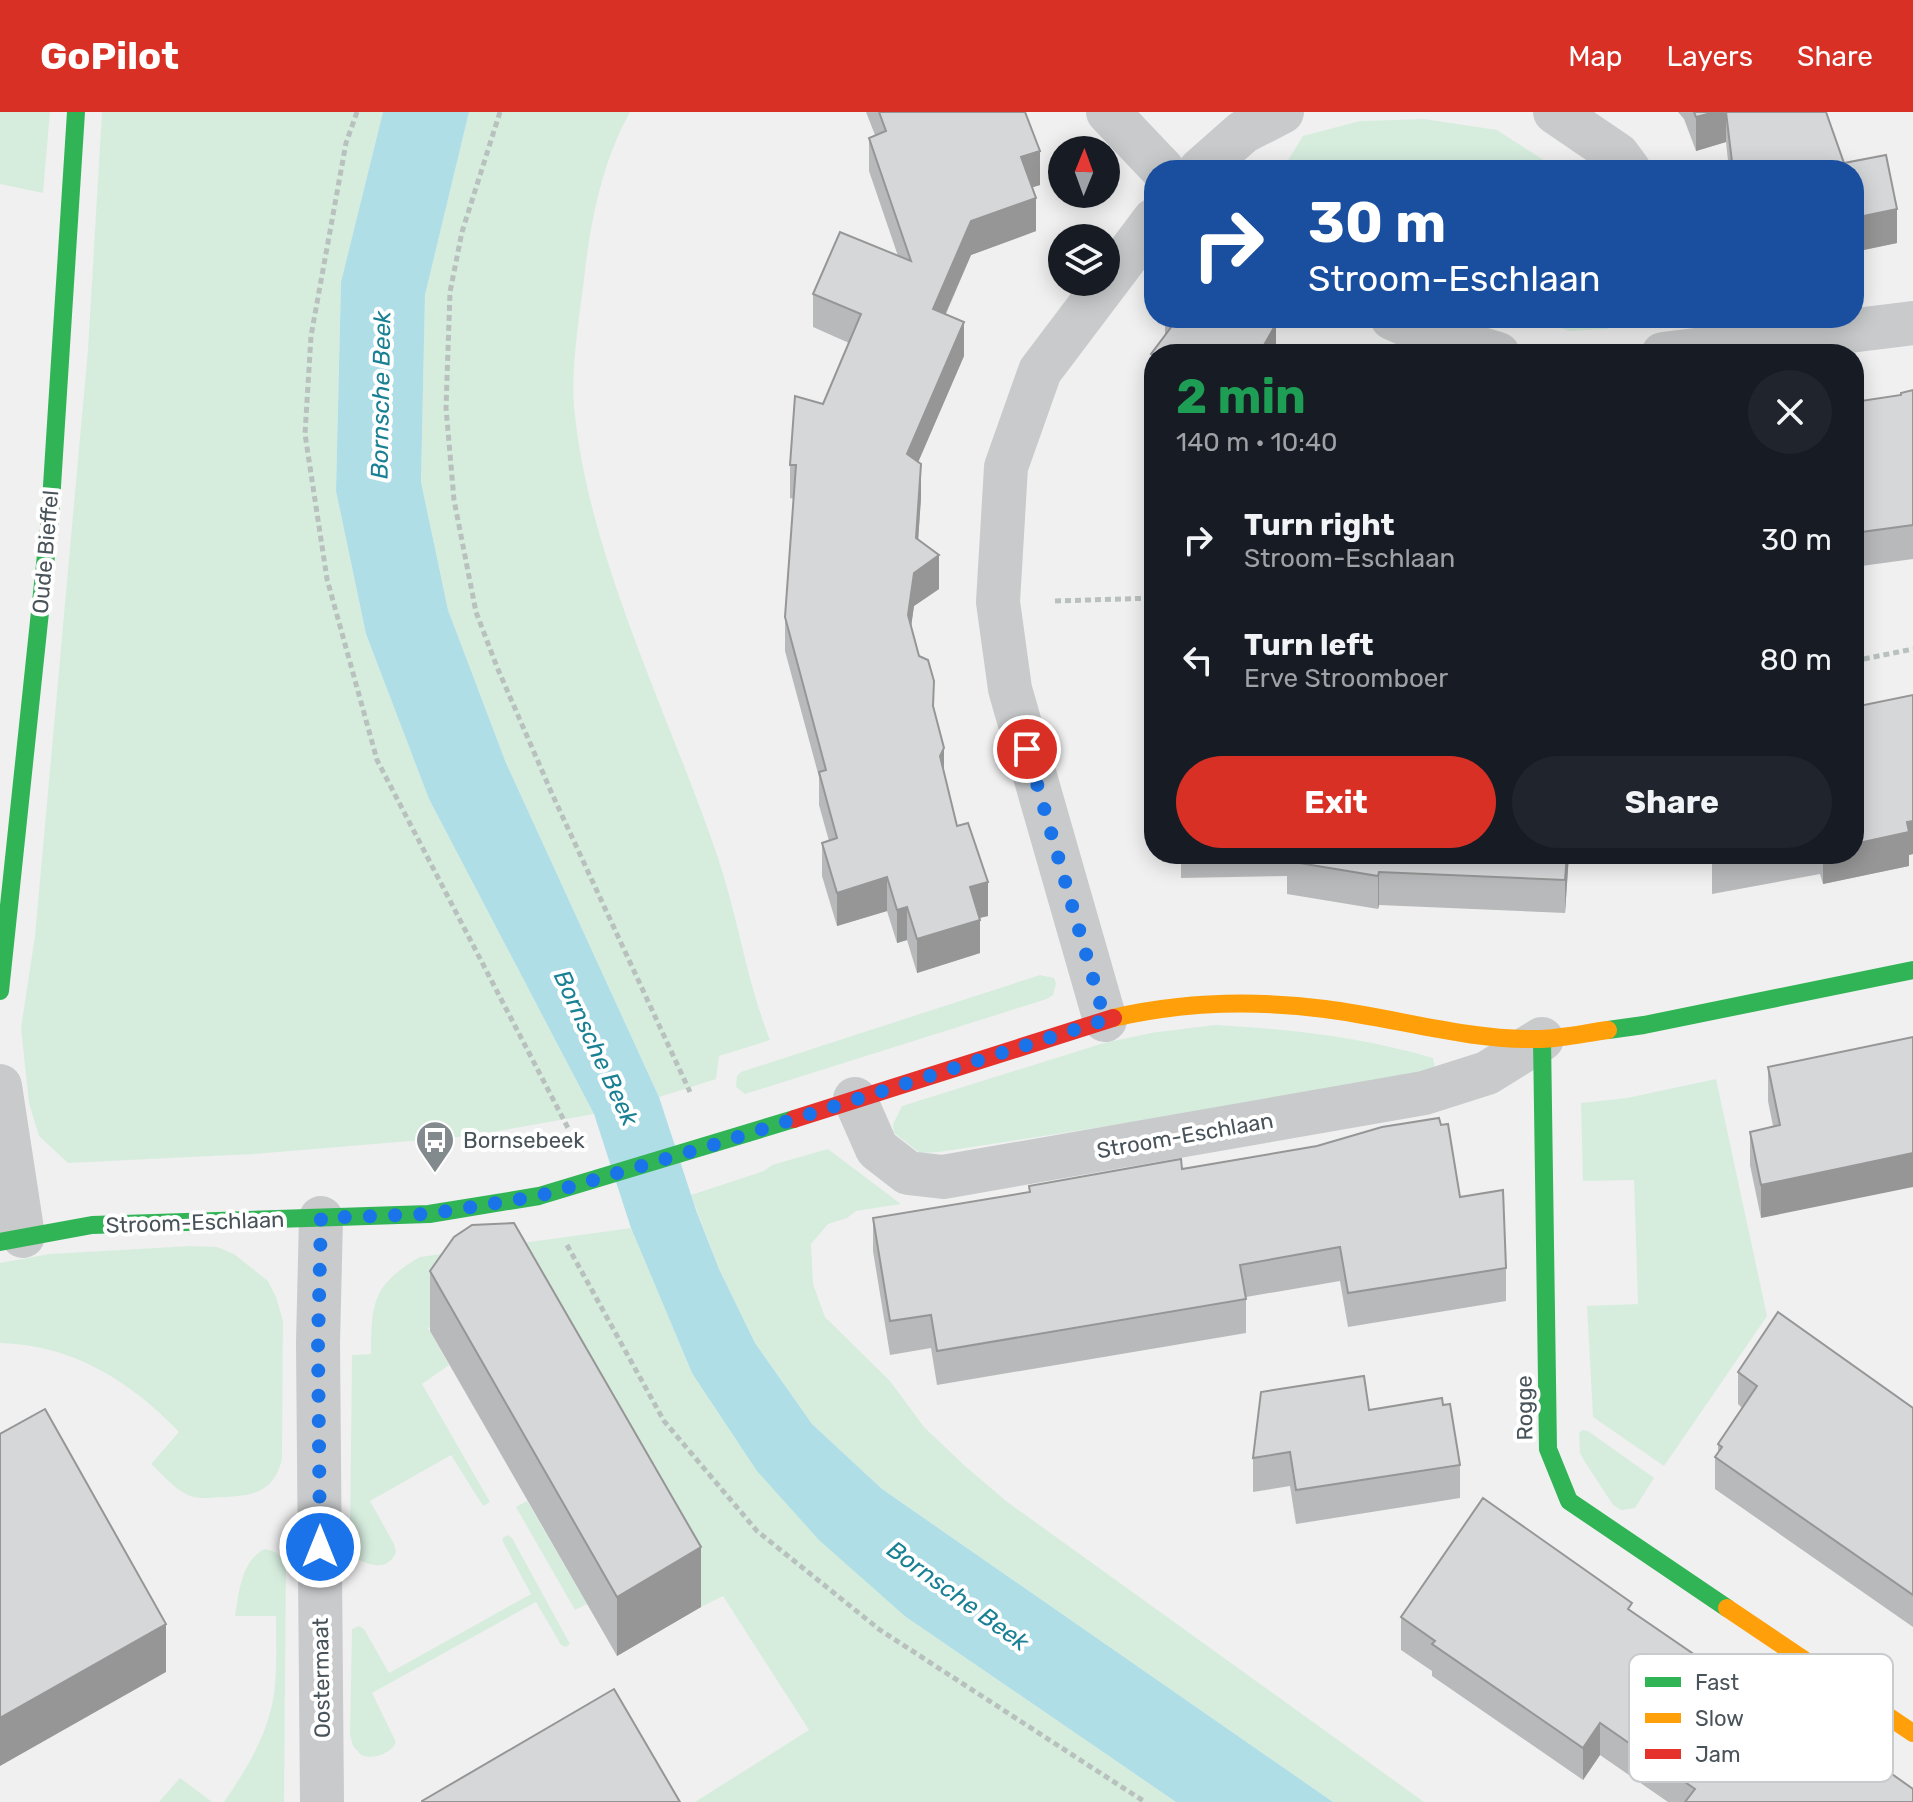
<!DOCTYPE html>
<meta charset="utf-8">
<style>
body{margin:0;font-family:Rubik,sans-serif;background:#20242c;color:#f1f3f6;height:100vh;display:flex;flex-direction:column;font-size:30px;white-space:nowrap}
*{box-sizing:border-box;margin:0}
p{font-size:26px;color:#9ea1a6}
.icon{flex:none;width:44px;height:44px;fill:none;stroke:currentColor;stroke-width:2;stroke-linecap:round;stroke-linejoin:round}
.map{position:relative;flex:1;overflow:hidden}
.panel{position:absolute;left:1144px;top:232px;width:720px;height:520px;display:flex;flex-direction:column;background:#171b24;border-radius:32px;box-shadow:0 4px 20px #0003}
.panel>*{flex:none}
.top-card{position:absolute;left:1144px;top:48px;width:720px;height:168px;border-radius:32px;box-shadow:0 4px 20px #0003;background:#1a4fa0;color:#fff;overflow:hidden}
.needle{width:52px;rotate:1deg}
.tools{position:absolute;left:1048px;top:24px;display:grid;gap:16px}
.tools a{display:grid;place-items:center;width:72px;height:72px;border-radius:50%;background:#171b24;box-shadow:0 4px 20px #0003;font-size:40px}
.pin{position:absolute;display:grid;place-items:center;width:68px;height:68px;color:#fff;margin:-34px;border:4px solid #fff;border-radius:50%;box-shadow:0 2px 8px #0007}
.me{position:absolute;width:88px;margin:-44px;rotate:0deg;stroke-linejoin:round;filter:drop-shadow(0 0 6px #0008)}
.turn{display:flex;align-items:center;gap:28px;height:168px;padding:0 32px;font-size:36px}
.turn .icon{width:104px;height:104px;stroke-width:2.5}
.turn b{display:block;font-size:56px;line-height:68px}
.round{display:grid;place-items:center;flex:none;width:84px;height:84px;border-radius:42px;background:#20242c}
.headline{display:flex;align-items:center;justify-content:space-between;height:136px;padding:0 32px}
h1{font-size:48px;font-weight:700;line-height:60px;color:#1e9e55}
.button{display:flex;gap:16px;margin-top:auto;padding:16px 32px}
.button a{flex:1;height:92px;border-radius:48px;background:#d93025;color:#fff;font-size:32px;font-weight:700;line-height:92px;text-align:center}
.button a+a{background:#20242c;color:#f1f3f6}
ul{padding:0;list-style:none}
li{display:flex;align-items:center;gap:24px;height:120px;padding:0 32px}
li div{flex:1}
li b{display:block;font-size:30px}
li em{font-style:normal}
header{display:flex;align-items:center;gap:48px;box-sizing:border-box;height:112px;padding:0 40px;background:#d93025;color:#fff}
header strong{font-size:38px}
nav{display:flex;gap:44px;margin-inline-start:auto;font-size:28px}
.map>svg:first-child{display:block}
.green{fill:#d6edde}
.water{fill:#afdee7}
.lines{fill:none;stroke-linecap:round;stroke-linejoin:round}
.path{stroke:#b8c1be;stroke-width:5;stroke-dasharray:6 4;stroke-linecap:butt}
.street{stroke:#c8cacb;stroke-width:44}
.fast{stroke:#30b455;stroke-width:18}
.slow{stroke:#ff9f0a;stroke-width:18}
.jam{stroke:#e5322d;stroke-width:18}
.wall{fill:#b8b9ba}
.shaded-wall{fill:#969697}
.building{fill:#d6d7d8;stroke:#969697;stroke-width:2}
.route{stroke:#1a73e8;stroke-width:14;stroke-dasharray:0 25.2}
.labels{text-anchor:middle;stroke-width:8;stroke-linejoin:round;paint-order:stroke}
.street-label{font-size:22px;fill:#49535a;stroke:#fff}
.poi-label{font-size:22px;fill:#49535a;stroke:#fff;text-anchor:start}
.water-label{font-size:24px;font-style:italic;fill:#1a8094;stroke:#fff}
.key{fill:#fff;stroke:#c8cbce;stroke-width:2}
.key-label{font-size:22px;fill:#49535a}
</style>
<header>
<strong>GoPilot</strong>
<nav><a>Map</a><a>Layers</a><a>Share</a></nav>
</header>
<div class="map">
<svg width="1913" height="1690" viewBox="0 0 1913 1690">
<rect width="100%" height="100%" fill="#f0f0f0"/>
<g class="green">
<path d="M 0,0 L 50,0 L 43,81 L 0,72 Z"/>
<path d="M 102,0 L 383,0 L 341,170 L 336,379 L 366,522 L 429,687 L 594,1002 L 470,1024 L 253,1042 L 68,1051 L 39,1024 L 29,991 L 21,916 L 35,824 L 88,237 Z"/>
<path d="M 469,0 L 630,0 C 602,50 590,111 584,168 C 579,206 571,257 574,294 C 588,445 668,599 717,743 C 738,804 746,868 770,928 L 719,944 L 716,967 L 659,985 L 506,651 L 448,498 L 421,370 L 425,183 Z"/>
<path d="M 1424,7 L 1497,18 L 1545,49 L 1554,58 L 1282,58 L 1303,24 L 1360,9 Z"/>
<path d="M 1531,206 L 1618,206 L 1608,217 L 1569,219 Z"/>
<path d="M 1040,863 L 1054,866 L 1056,872 L 1053,883 L 1047,887 L 745,982 L 736,975 L 737,964 L 741,960 Z"/>
<path d="M 1215,913 C 1290,917 1361,925 1433,946 L 1438,970 L 1141,1009 L 939,1040 L 920,1041 L 894,1021 L 893,1012 L 902,994 L 1104,931 L 1151,921 Z"/>
<path d="M 1716,967 L 1767,1204 L 1664,1354 L 1593,1305 L 1587,1194 L 1638,1192 L 1634,1068 L 1583,1069 L 1581,991 L 1627,986 Z"/>
<path d="M 828,1037 L 901,1092 L 856,1099 L 847,1106 L 828,1112 L 811,1132 L 813,1172 L 825,1205 L 890,1269 L 924,1315 L 965,1354 L 1006,1389 L 1424,1690 L 1333,1690 L 882,1377 L 812,1312 L 755,1231 L 719,1157 L 691,1083 L 764,1059 L 772,1053 Z"/>
<path d="M 631,1116 L 692,1261 L 906,1505 L 1176,1690 L 695,1690 L 809,1618 L 723,1484 L 701,1495 L 451,1203 L 428,1216 L 449,1253 L 422,1272 L 490,1390 L 483,1394 L 451,1343 L 370,1389 L 394,1432 L 396,1440 C 390,1457 373,1455 359,1448 L 353,1437 L 350,1423 L 352,1243 L 371,1242 C 371,1191 373,1172 420,1145 Z"/>
<path d="M 191,1134 L 217,1135 L 234,1142 L 268,1169 L 276,1185 L 283,1209 L 282,1347 C 274,1381 252,1384 221,1385 C 208,1386 195,1388 184,1381 C 172,1374 162,1362 151,1352 L 179,1320 C 130,1269 73,1233 0,1231 L 0,1151 L 50,1142 Z"/>
<path d="M 1582,1318 L 1588,1319 L 1654,1366 L 1635,1396 L 1621,1398 L 1613,1393 L 1585,1350 L 1580,1341 L 1579,1321 Z"/>
<path d="M 527,1389 L 587,1492 L 575,1498 L 516,1395 Z"/>
<path d="M 507,1423 L 512,1426 L 570,1532 L 566,1535 L 561,1533 L 536,1490 L 372,1581 L 396,1630 C 391,1642 373,1648 361,1643 L 353,1634 L 350,1623 L 352,1517 L 359,1514 L 364,1517 L 389,1561 L 531,1482 L 504,1432 L 502,1427 Z"/>
<path d="M 265,1437 C 276,1439 281,1444 286,1453 L 284,1690 L 224,1690 C 248,1655 272,1616 275,1572 C 277,1550 276,1527 276,1504 L 235,1504 C 239,1481 241,1448 265,1437 Z"/>
<path d="M 180,1666 L 212,1690 L 159,1690 Z"/>
</g>
<path class="water" d="M 383,0 L 469,0 L 425,183 L 421,370 L 448,498 L 506,651 L 659,985 L 696,1098 L 719,1157 L 755,1231 L 812,1312 L 882,1377 L 1333,1690 L 1176,1690 L 906,1505 L 819,1428 L 757,1359 L 692,1261 L 631,1116 L 594,1002 L 429,687 L 366,522 L 336,379 L 341,170 Z"/>
<g class="lines">
<g class="path">
<path d="M 357,0 L 346,31 L 311,224 L 305,322 L 327,467 L 377,648 L 569,1018"/>
<path d="M 500,0 L 462,120 L 450,180 L 446,296 L 454,388 L 476,500 L 497,555 L 553,684 L 690,980"/>
<path d="M 1055,489 L 1154,486"/>
<path d="M 1854,549 L 1913,537"/>
<path d="M 567,1133 L 664,1309 L 757,1419 L 880,1518 L 1145,1690"/>
</g>
<g class="street">
<path d="M 1108,0 L 1163,58"/>
<path d="M 1555,0 L 1618,43 L 1629,58"/>
<path d="M 1200,58 L 1243,20 L 1282,0"/>
<path d="M 1392,206 L 1417,217 L 1498,242"/>
<path d="M 1663,242 L 1913,211"/>
<path d="M 1105,908 L 1010,577 L 998,490 L 1006,355 L 1040,259 L 1154,108"/>
<path d="M 0,974 L 23,1124"/>
<path d="M 855,987 L 877,1037 L 908,1061 L 943,1065 L 1424,981 L 1487,961 L 1542,927"/>
<path d="M 321,1106 L 318,1231 L 322,1690"/>
</g>
<g class="fast">
<path d="M 0,879 L 50,405 L 76,0"/>
<path d="M 1608,918 L 1644,913 L 1913,858"/>
<path d="M 1542,927 L 1548,1337 L 1569,1389 L 1727,1496"/>
<path d="M 0,1130 L 92,1113 L 429,1102 L 539,1084 L 794,1007"/>
</g>
<g class="slow">
<path d="M 1113,906 C 1182,890 1254,888 1325,897 C 1397,906 1468,929 1541,927 C 1563,926 1586,921 1608,918"/>
<path d="M 1727,1496 L 1913,1621"/>
</g>
<path class="jam" d="M 794,1007 L 1113,906"/>
</g>
<g class="wall">
<path d="M 866,0 L 1025,0 L 1040,73 L 1032,75 L 1036,119 L 971,143 L 946,202 L 964,244 L 918,350 L 921,386 L 918,428 L 939,477 L 914,494 L 911,514 L 934,595 L 944,661 L 957,714 L 988,804 L 980,806 L 980,841 L 917,861 L 907,828 L 897,831 L 887,799 L 837,814 L 822,764 L 822,731 L 829,729 L 819,693 L 819,665 L 785,539 L 785,505 L 794,387 L 790,386 L 790,353 L 823,292 L 849,231 L 813,215 L 813,182 L 898,144 L 869,59 L 869,26 L 875,23 Z"/>
<path d="M 1678,0 L 1826,0 L 1844,51 L 1886,43 L 1897,97 L 1897,131 L 1854,140 L 1854,58 L 1729,58 L 1726,30 L 1696,39 L 1684,7 Z"/>
<path d="M 1165,208 L 1276,242 L 1154,242 L 1154,278 L 1151,275 L 1151,242 L 1165,223 Z"/>
<path d="M 1913,278 L 1913,447 L 1854,455 L 1854,290 L 1901,283 Z"/>
<path d="M 1913,583 L 1913,742 L 1909,743 L 1909,754 L 1823,772 L 1820,762 L 1712,782 L 1712,742 L 1854,742 Z"/>
<path d="M 1161,742 L 1569,742 L 1565,801 L 1379,793 L 1378,797 L 1287,782 L 1287,764 L 1181,766 L 1181,749 L 1162,750 Z"/>
<path d="M 1913,925 L 1761,1106 L 1750,1053 L 1750,1020 L 1773,1014 L 1768,989 L 1768,955 Z"/>
<path d="M 1441,1013 L 1460,1085 L 1506,1156 L 1506,1189 L 1348,1215 L 1340,1169 L 1246,1185 L 1246,1221 L 937,1273 L 931,1236 L 890,1243 L 873,1139 L 873,1106 L 1029,1081 L 1029,1074 L 1182,1057 Z"/>
<path d="M 430,1159 L 701,1495 L 617,1544 L 430,1219 Z"/>
<path d="M 1738,1260 L 1913,1296 L 1913,1515 L 1715,1377 L 1715,1345 L 1718,1341 L 1718,1332 L 1742,1296 L 1738,1292 Z"/>
<path d="M 1443,1293 L 1460,1353 L 1460,1386 L 1296,1412 L 1290,1374 L 1253,1380 L 1253,1346 L 1369,1298 Z"/>
<path d="M 1632,1500 L 1913,1690 L 1668,1690 L 1600,1643 L 1583,1668 L 1432,1564 L 1432,1559 L 1401,1538 L 1401,1505 Z"/>
</g>
<g class="shaded-wall">
<path d="M 1715,0 L 1726,0 L 1726,30 L 1696,39 L 1696,5 Z"/>
<path d="M 1040,39 L 1040,73 L 1021,79 L 1021,45 Z"/>
<path d="M 1036,86 L 1036,119 L 971,143 L 933,230 L 933,197 L 971,109 Z"/>
<path d="M 1897,97 L 1897,131 L 1854,140 L 1854,106 Z"/>
<path d="M 964,210 L 964,244 L 907,376 L 907,342 Z"/>
<path d="M 1276,212 L 1276,242 L 1259,242 Z"/>
<path d="M 921,352 L 921,386 L 916,459 L 939,443 L 939,477 L 914,494 L 908,536 L 908,503 L 916,426 Z"/>
<path d="M 944,636 L 944,669 L 940,644 Z"/>
<path d="M 1913,709 L 1913,742 L 1909,743 L 1909,754 L 1823,772 L 1823,742 L 1854,742 L 1854,732 Z"/>
<path d="M 1567,742 L 1569,742 L 1565,801 L 1565,768 Z"/>
<path d="M 1379,760 L 1379,793 L 1378,797 L 1378,764 Z"/>
<path d="M 887,765 L 887,799 L 837,814 L 837,781 Z"/>
<path d="M 988,770 L 988,804 L 970,808 L 970,775 Z"/>
<path d="M 907,795 L 907,828 L 897,831 L 897,798 Z"/>
<path d="M 980,808 L 980,841 L 917,861 L 917,827 Z"/>
<path d="M 1913,1041 L 1913,1075 L 1761,1106 L 1761,1073 Z"/>
<path d="M 701,1435 L 701,1495 L 617,1544 L 617,1485 Z"/>
<path d="M 166,1512 L 166,1560 L 0,1654 L 0,1606 Z"/>
<path d="M 1600,1611 L 1600,1643 L 1583,1668 L 1583,1636 Z"/>
</g>
<g class="building">
<path d="M 879,0 L 1025,0 L 1040,39 L 1021,45 L 1036,86 L 971,109 L 933,197 L 964,210 L 907,342 L 921,352 L 916,426 L 939,443 L 914,461 L 908,503 L 919,544 L 928,548 L 934,569 L 933,594 L 944,636 L 940,644 L 957,714 L 968,711 L 988,770 L 970,775 L 980,808 L 917,827 L 907,795 L 897,798 L 887,765 L 837,781 L 822,731 L 837,726 L 819,660 L 826,658 L 785,505 L 796,353 L 790,353 L 795,284 L 823,292 L 861,202 L 813,182 L 840,120 L 911,149 L 869,26 L 886,19 Z"/>
<path d="M 1694,0 L 1715,0 L 1696,5 Z"/>
<path d="M 1726,0 L 1826,0 L 1844,51 L 1886,43 L 1897,97 L 1854,106 L 1854,58 L 1733,58 Z"/>
<path d="M 1166,206 L 1268,206 L 1276,212 L 1259,242 L 1154,242 L 1154,244 L 1151,242 L 1172,214 L 1165,208 Z"/>
<path d="M 1350,237 L 1363,242 L 1348,242 Z"/>
<path d="M 1913,278 L 1913,413 L 1854,421 L 1854,290 L 1901,283 L 1901,281 Z"/>
<path d="M 1913,583 L 1913,709 L 1907,710 L 1909,720 L 1854,732 L 1854,595 Z"/>
<path d="M 1288,742 L 1567,742 L 1565,768 L 1379,760 L 1378,764 L 1287,749 Z"/>
<path d="M 1712,742 L 1748,742 L 1712,749 Z"/>
<path d="M 1913,925 L 1913,1041 L 1761,1073 L 1750,1020 L 1780,1013 L 1768,955 Z"/>
<path d="M 1439,1006 L 1441,1013 L 1448,1012 L 1460,1085 L 1503,1078 L 1506,1156 L 1348,1181 L 1340,1135 L 1240,1153 L 1246,1187 L 937,1239 L 931,1203 L 890,1209 L 873,1106 L 1030,1080 L 1029,1074 L 1181,1047 L 1182,1057 L 1317,1034 L 1382,1015 Z"/>
<path d="M 514,1111 L 701,1435 L 617,1485 L 430,1159 L 454,1125 L 472,1113 Z"/>
<path d="M 1778,1200 L 1913,1296 L 1913,1483 L 1715,1345 L 1722,1335 L 1718,1332 L 1757,1274 L 1738,1260 Z"/>
<path d="M 1364,1264 L 1369,1298 L 1442,1286 L 1443,1293 L 1450,1292 L 1460,1353 L 1296,1378 L 1290,1340 L 1253,1346 L 1261,1280 Z"/>
<path d="M 45,1297 L 166,1512 L 0,1606 L 0,1322 Z"/>
<path d="M 1483,1386 L 1632,1491 L 1628,1497 L 1739,1573 L 1746,1563 L 1856,1641 L 1858,1638 L 1913,1677 L 1913,1690 L 1685,1690 L 1695,1677 L 1600,1611 L 1583,1636 L 1432,1532 L 1435,1529 L 1401,1505 Z"/>
<path d="M 614,1577 L 680,1690 L 422,1690 L 422,1689 Z"/>
</g>
<g class="lines">
<path class="route" d="M 320,1435 L 318,1231 L 321,1106 L 429,1102 L 539,1084 L 713,1033 L 1105,908 L 1027,637"/>
</g>
<defs>
<symbol id="bus-pin" viewBox="-11 -11 22 30"><path d="M0 17L-7.5 6A9.5 9.5 0 1 1 7.5 6Z" fill="#838a8e" stroke="#fff"/><path d="M-5-6H5V4H4V6H2V4H-2V6H-4V4H-5ZM-3.5-4V0h7V-4ZM-3.5 1.2v1.5H-2V1.2ZM2 1.2v1.5H3.5V1.2Z" fill="#fff"/></symbol>
</defs>
<g fill-rule="evenodd">
<use href="#bus-pin" x="413" y="1006" width="44" height="60"/>
</g>
<g class="labels">
<g class="street-label">
<text transform="translate(45 440) rotate(-85)" y="8">Oude Bieffel</text>
<text transform="translate(1185 1023) rotate(-10)" y="8">Stroom-Eschlaan</text>
<text transform="translate(195 1110) rotate(-2)" y="8">Stroom-Eschlaan</text>
<text transform="translate(1524 1296) rotate(-91)" y="8">Rogge</text>
<text transform="translate(321 1566) rotate(-91)" y="8">Oostermaat</text>
</g>
<g class="poi-label">
<text x="463" y="1036">Bornsebeek</text>
</g>
<g class="water-label">
<text transform="translate(381 283) rotate(-89)" y="8">Bornsche Beek</text>
<text transform="translate(596 936) rotate(65)" y="8">Bornsche Beek</text>
<text transform="translate(958 1484) rotate(36)" y="8">Bornsche Beek</text>
</g>
</g>
<rect x="1629" y="1542" width="264" height="128" rx="12" class="key"/>
<rect x="1645" y="1565" width="36" height="10" fill="#30b455"/>
<rect x="1645" y="1601" width="36" height="10" fill="#ff9f0a"/>
<rect x="1645" y="1637" width="36" height="10" fill="#e5322d"/>
<g class="key-label">
<text x="1695" y="1578">Fast</text>
<text x="1695" y="1614">Slow</text>
<text x="1695" y="1650">Jam</text>
</g>
</svg>
<div class="tools">
<a><svg class="needle" viewBox="-14 -14 28 28"><path d="M0-13l5 13h-10z" fill="#e53935"/><path d="M0 13l5-13h-10z" fill="#9ea1a6"/></svg></a>
<a><svg class="icon" aria-label="layers" viewBox="0 0 24 24"><path d="M12 4l9 5-9 5-9-5zM3 14l9 5 9-5"/></svg></a>
</div>
<div class="pin" style="left:1027px;top:637px;background:#d93025"><svg class="icon" aria-label="arrive" viewBox="0 0 24 24"><path d="M6 21V4h12l-3 4 3 4H6"/></svg></div>
<svg class="me" style="left:320px;top:1435px" viewBox="-20 -20 40 40"><circle r="17" fill="#1a73e8" stroke="#fff" stroke-width="3"/><path d="M0-11L8 9 0 5-8 9z" fill="#fff"/></svg>
<div class="top-card">
<div class="turn"><svg class="icon" aria-label="right" viewBox="0 0 24 24"><path d="M7 20v-9h11M14 6l5 5-5 5"/></svg><div><b>30 m</b>Stroom-Eschlaan</div></div>
</div>
<section class="panel">
<div class="headline"><div><h1>2 min</h1><p>140 m · 10:40</p></div><a class="round"><svg class="icon" aria-label="close" viewBox="0 0 24 24"><path d="M6 6l12 12M18 6L6 18"/></svg></a></div>
<ul>
<li><svg class="icon" aria-label="right" viewBox="0 0 24 24"><path d="M7 20v-9h11M14 6l5 5-5 5"/></svg><div><b>Turn right</b><p>Stroom-Eschlaan</p></div><em>30 m</em></li>
<li><svg class="icon" aria-label="left" viewBox="0 0 24 24"><path d="M17 20v-9H6M10 6l-5 5 5 5"/></svg><div><b>Turn left</b><p>Erve Stroomboer</p></div><em>80 m</em></li>
</ul>
<div class="button"><a>Exit</a><a>Share</a></div>
</section>
</div>
